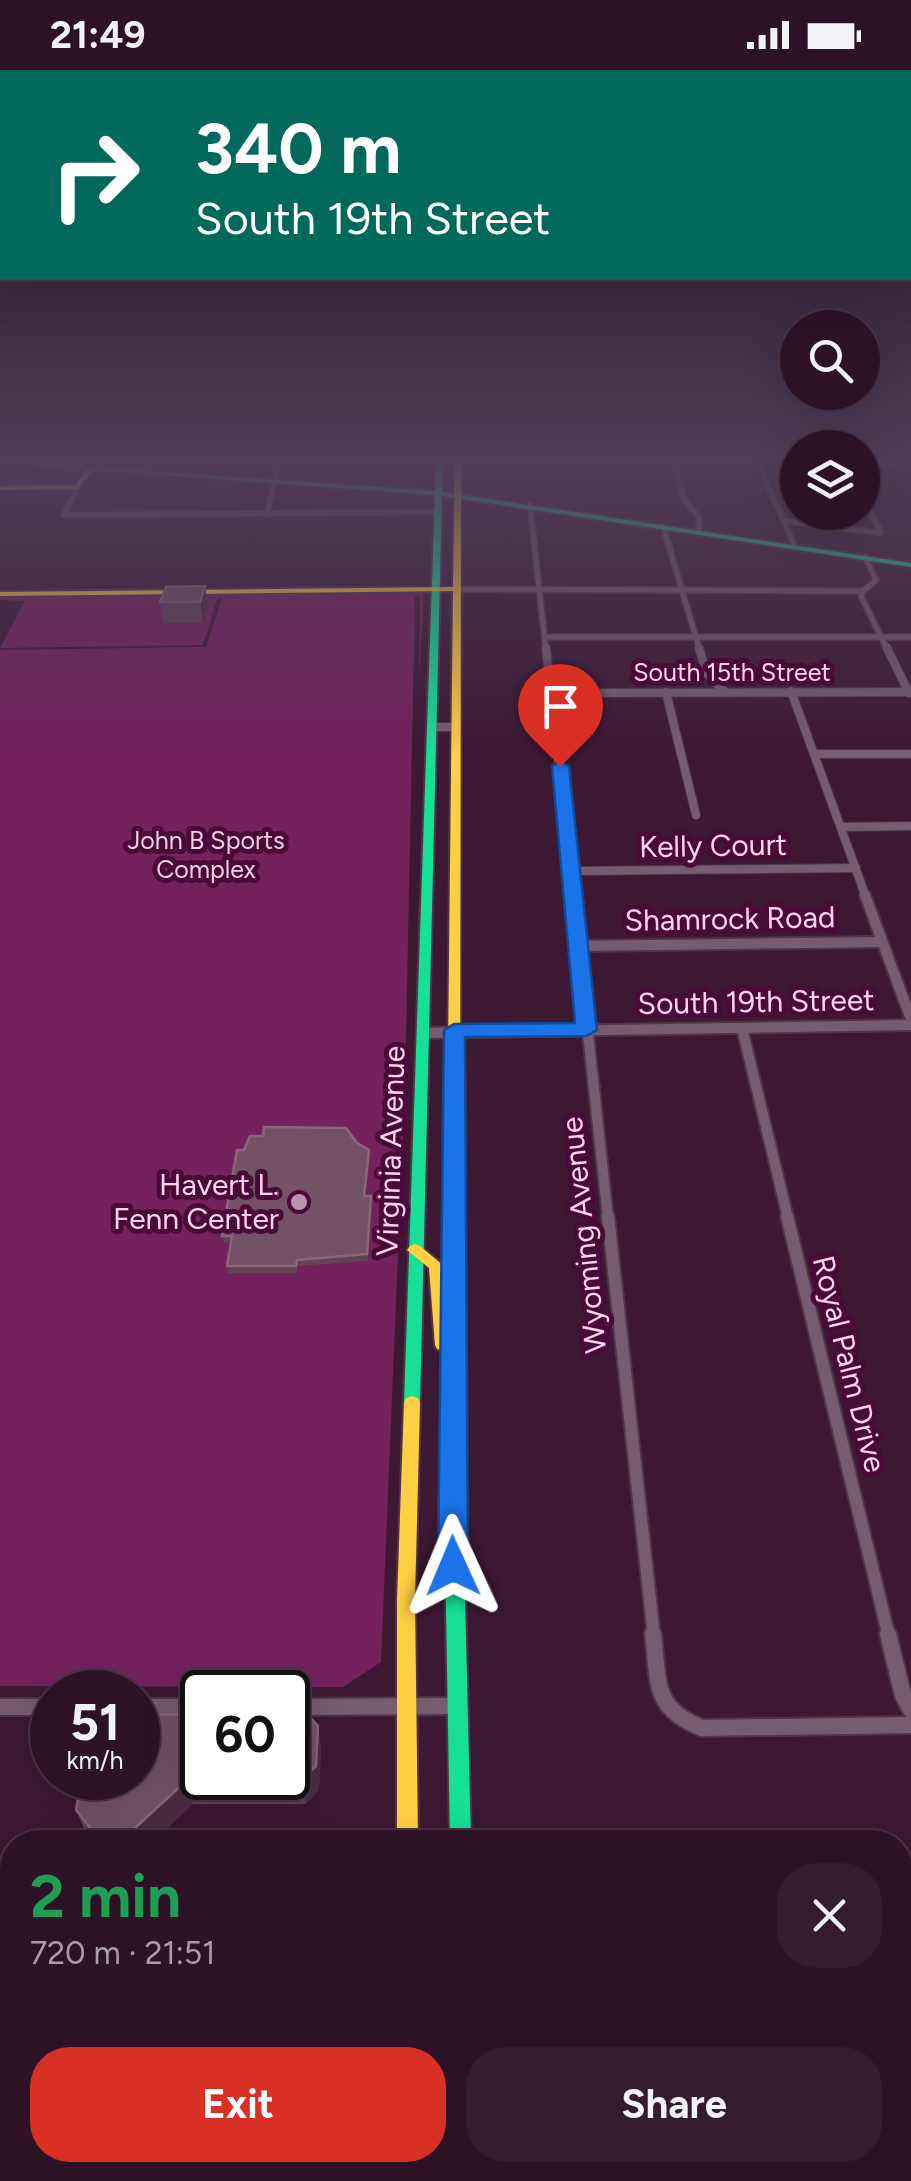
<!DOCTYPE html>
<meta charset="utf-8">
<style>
body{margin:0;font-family:Figtree,sans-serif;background:#351b2e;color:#f1f3f6;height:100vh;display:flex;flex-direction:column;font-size:38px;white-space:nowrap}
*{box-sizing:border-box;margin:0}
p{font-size:32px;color:#a79ea7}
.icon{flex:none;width:55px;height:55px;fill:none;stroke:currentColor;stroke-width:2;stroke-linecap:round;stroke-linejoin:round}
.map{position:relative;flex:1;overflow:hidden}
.sheet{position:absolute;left:0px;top:1760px;width:912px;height:352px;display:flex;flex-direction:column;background:#2d1226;border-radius:40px 40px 0 0;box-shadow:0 10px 40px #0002,0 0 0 2px #483243}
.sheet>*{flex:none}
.banner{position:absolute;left:0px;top:0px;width:912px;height:210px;box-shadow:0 10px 40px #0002,0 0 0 2px #483243;background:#00695c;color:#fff;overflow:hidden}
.tools{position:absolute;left:780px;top:240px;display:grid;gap:20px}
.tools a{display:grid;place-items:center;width:100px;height:100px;border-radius:50%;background:#2d1226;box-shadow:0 10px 40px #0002,0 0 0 2px #483243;font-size:50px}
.speed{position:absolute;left:30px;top:1600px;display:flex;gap:20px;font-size:50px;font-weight:700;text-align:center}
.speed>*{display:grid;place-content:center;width:130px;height:130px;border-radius:50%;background:#2d1226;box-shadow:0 10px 40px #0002,0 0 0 2px #483243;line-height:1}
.speed small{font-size:25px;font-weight:400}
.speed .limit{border:5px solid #111;border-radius:15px;background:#fff;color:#111}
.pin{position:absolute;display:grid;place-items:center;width:85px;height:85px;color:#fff;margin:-102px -42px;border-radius:50% 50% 50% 0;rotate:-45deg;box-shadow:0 0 10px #0007}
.pin .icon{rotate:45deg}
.me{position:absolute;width:110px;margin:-55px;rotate:359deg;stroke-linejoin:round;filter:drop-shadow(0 0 8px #0008)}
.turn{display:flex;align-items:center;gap:35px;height:210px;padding:0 30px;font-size:45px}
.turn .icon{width:130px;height:130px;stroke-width:2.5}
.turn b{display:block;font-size:70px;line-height:85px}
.round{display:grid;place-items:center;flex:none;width:105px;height:105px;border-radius:40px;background:#351b2e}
.summary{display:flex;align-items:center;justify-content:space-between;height:170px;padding:0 30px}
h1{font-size:60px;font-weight:700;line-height:75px;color:#1e9e55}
.cta{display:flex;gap:20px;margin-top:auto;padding:20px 30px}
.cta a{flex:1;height:115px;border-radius:40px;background:#d93025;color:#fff;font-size:40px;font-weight:700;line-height:115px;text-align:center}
.cta a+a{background:#351b2e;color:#f1f3f6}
.status{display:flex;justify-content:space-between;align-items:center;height:70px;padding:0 50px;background:#2d1226;direction:ltr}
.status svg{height:28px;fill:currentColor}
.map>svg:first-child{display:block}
.green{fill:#73225c}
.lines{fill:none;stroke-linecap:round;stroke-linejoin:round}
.street-far4-casing{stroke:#503547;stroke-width:8}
.street-far3-casing{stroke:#503547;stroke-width:10}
.street-far2-casing{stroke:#503547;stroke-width:14}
.street-far1-casing{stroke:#503547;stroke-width:16}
.street-casing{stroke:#503547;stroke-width:20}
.fast-casing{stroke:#503547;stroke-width:4}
.slow-casing{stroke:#503547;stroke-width:4}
.street-far4{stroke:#765c6e;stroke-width:5}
.street-far3{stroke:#765c6e;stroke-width:8}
.street-far2{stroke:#765c6e;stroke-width:10}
.street-far1{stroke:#765c6e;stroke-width:12}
.street{stroke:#765c6e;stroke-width:16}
.fast{fill:#16e098;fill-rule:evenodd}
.slow{fill:#ffcf43;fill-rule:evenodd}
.wall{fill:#634254}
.shaded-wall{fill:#4c2b40}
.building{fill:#735265;stroke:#89667a;stroke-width:2.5}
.route{fill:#1a73e8;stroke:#114b97;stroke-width:2.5}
.poi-dot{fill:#b993ac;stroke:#4b0939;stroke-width:4}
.labels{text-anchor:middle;stroke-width:10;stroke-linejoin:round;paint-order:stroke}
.far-street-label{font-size:25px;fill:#fdd5ed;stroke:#4b0939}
.far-park-label{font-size:25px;fill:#eed1e2;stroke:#4b0939}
.street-label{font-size:30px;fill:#fdd5ed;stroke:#4b0939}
.poi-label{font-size:30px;fill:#fdd5ed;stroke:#4b0939;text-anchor:end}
</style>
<div class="status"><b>21:49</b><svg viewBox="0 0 49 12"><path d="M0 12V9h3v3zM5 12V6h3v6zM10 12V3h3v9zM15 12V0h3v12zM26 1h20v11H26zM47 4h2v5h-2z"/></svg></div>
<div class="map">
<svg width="911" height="2111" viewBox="0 0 911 2111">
<rect width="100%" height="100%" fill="#3c1832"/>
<path class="green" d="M 424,521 L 419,610 L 420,527 L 415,526 L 405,1016 L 381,1592 L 343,1617 L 0,1616 L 0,580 L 206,577 L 222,528 L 217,529 L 203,575 L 0,578 L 25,531 L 0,530 L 0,525 Z"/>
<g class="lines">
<defs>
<g id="street-far4">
<path d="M 673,391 L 685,431 L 699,447 L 699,462"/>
<path d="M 757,391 L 795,477"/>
<path d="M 869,391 L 911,397"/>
<path d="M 78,417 L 64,445 L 438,442"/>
<path d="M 530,435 L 546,581"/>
<path d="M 267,444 L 279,391"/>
<path d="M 785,451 L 881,463 L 862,426"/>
<path d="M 663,456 L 700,581"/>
<path d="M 456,519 L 863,521"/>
<path d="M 863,521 L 861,526 L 888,581"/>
<path d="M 863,521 L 876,510 L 865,487"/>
<path d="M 547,567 L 911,567"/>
</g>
<g id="street-far3">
<path d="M 546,578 L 573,827"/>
<path d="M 699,578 L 707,604 L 724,621"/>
<path d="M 887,578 L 909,623"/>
<path d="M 791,621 L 866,827"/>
<path d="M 666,622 L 696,745"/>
<path d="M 554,623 L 911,622"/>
<path d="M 432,657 L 456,657"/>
<path d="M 814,684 L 911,684"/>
<path d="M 841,757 L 911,756"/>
<path d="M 572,801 L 856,798"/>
</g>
<g id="street-far2">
<path d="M 573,825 L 608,1148"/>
<path d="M 865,825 L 911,949"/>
<path d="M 579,876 L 882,872"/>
<path d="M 742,958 L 788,1148"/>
<path d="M 422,963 L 911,955"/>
</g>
<g id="street-far1">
<path d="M 608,1146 L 654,1567"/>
<path d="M 787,1146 L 889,1567"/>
</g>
<g id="street">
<path d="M 653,1564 C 659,1612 652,1638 702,1658 L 911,1655"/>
<path d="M 888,1564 L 903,1625 L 911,1640"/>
<path d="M 0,1637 L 52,1637"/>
<path d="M 138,1637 L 202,1637"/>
<path d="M 288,1637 L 456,1636"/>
</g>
<g id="fast">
<path d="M 0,391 L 435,421 L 436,391 L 442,391 L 442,422 L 911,493 L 911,497 L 442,426 L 420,1333 L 418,1338 L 412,1340 L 406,1338 L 404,1333 L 435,425 L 0,393 Z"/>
<path d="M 453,1159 L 458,1160 L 460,1164 L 461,1364 L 471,1772 L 450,1772 L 443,1364 L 446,1164 L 448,1160 Z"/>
<path d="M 413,2100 L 437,2100 L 439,2111 L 413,2111 Z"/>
<path d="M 476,2100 L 500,2100 L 503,2111 L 477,2111 Z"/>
</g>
<g id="slow">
<path d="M 455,391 L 461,391 L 460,1164 L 458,1168 L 448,1168 L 446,1164 L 453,521 L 0,526 L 0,522 L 453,517 Z"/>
<path d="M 87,399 L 92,400 L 78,419 L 0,420 L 0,416 L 76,415 Z"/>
<path d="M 415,1174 L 420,1176 L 444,1196 L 451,1275 L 449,1279 L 443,1281 L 437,1279 L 435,1275 L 429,1198 L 407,1180 L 410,1176 Z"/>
<path d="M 412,1326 L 418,1328 L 420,1333 L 415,1530 L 418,1772 L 397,1772 L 397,1530 L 404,1333 L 406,1328 Z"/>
</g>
</defs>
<use href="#street-far4" class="street-far4-casing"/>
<use href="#street-far3" class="street-far3-casing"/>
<use href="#street-far2" class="street-far2-casing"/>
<use href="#street-far1" class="street-far1-casing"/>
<use href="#street" class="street-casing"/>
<use href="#fast" class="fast-casing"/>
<use href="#slow" class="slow-casing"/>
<use href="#street-far4" class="street-far4"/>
<use href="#street-far3" class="street-far3"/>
<use href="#street-far2" class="street-far2"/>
<use href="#street-far1" class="street-far1"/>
<use href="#street" class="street"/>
<use href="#fast" class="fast"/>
<use href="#slow" class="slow"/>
</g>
<g class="wall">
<path d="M 205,516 L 208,537 L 203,553 L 163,553 L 160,532 Z"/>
<path d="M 370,1087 L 365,1126 L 371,1126 L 372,1132 L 368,1191 L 298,1196 L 297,1203 L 228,1203 L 227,1196 L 230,1173 L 224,1173 L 222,1166 Z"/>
<path d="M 318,1656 L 321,1680 L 319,1720 L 306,1734 L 193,1734 L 152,1772 L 93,1772 L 86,1763 L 76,1740 Z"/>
<path d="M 805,2100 L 858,2100 L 861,2111 L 807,2111 Z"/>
</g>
<g class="shaded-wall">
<path d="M 205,516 L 208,537 L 203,553 L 200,532 Z"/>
<path d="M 318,1656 L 321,1680 L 319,1720 L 306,1734 L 302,1710 Z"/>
<path d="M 186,1711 L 193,1734 L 152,1772 L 138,1772 L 134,1759 Z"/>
</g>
<g class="building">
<path d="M 205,516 L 200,532 L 160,532 L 166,517 Z"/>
<path d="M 264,1057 L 346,1058 L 357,1073 L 369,1080 L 364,1126 L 371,1126 L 367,1184 L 297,1190 L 296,1196 L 227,1196 L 232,1166 L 222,1166 L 237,1080 L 244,1080 L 250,1066 L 263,1066 Z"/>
<path d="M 306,1643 L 318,1656 L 316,1696 L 302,1710 L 186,1711 L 134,1759 L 91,1759 L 76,1740 L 82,1708 L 138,1708 L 138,1645 L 202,1644 L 202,1708 L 288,1708 L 288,1644 Z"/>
<path d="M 819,2100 L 858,2100 L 861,2111 L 821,2111 Z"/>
</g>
<linearGradient id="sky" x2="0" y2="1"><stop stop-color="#210d1c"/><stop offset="0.57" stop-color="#503d5a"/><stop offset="1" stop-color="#503d5a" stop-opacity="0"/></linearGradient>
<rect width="911" height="686" fill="url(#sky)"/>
<path class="route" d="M 560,691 L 569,696 L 597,960 L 586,966 L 465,967 L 468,1496 L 464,1506 L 453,1510 L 442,1506 L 438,1496 L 444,960 L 454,954 L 575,953 L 552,696 Z"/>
<circle class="poi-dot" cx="299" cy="1132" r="10"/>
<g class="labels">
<g class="far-street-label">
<text x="732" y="611">South 15th Street</text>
</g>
<g class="far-park-label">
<text x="206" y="779">John B Sports<tspan x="206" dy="29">Complex</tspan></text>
</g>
<g class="street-label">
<text transform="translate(713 776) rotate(-1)" y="10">Kelly Court</text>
<text transform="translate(730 849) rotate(-1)" y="10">Shamrock Road</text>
<text transform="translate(756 932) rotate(-1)" y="10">South 19th Street</text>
<text transform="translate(391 1081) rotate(-88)" y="10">Virginia Avenue</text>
<text transform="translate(584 1165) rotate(-96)" y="10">Wyoming Avenue</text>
<text transform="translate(849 1294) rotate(76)" y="10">Royal Palm Drive</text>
</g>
<g class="poi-label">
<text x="279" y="1125">Havert L.<tspan x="279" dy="34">Fenn Center</tspan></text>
</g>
</g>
</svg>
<div class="tools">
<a><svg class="icon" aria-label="search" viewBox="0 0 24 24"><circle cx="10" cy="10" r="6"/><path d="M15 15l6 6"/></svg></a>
<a><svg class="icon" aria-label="layers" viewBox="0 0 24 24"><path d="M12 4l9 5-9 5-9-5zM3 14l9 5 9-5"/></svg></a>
</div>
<div class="speed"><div>51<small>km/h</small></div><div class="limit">60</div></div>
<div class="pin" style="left:560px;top:696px;background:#d93025"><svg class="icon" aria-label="arrive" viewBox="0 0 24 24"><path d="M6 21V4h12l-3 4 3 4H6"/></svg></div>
<svg class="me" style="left:453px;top:1496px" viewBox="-20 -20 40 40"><path d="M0-17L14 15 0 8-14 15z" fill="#1a73e8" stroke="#fff" stroke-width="4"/></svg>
<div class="banner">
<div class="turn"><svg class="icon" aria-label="right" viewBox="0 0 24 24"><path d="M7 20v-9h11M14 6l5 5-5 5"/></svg><div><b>340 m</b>South 19th Street</div></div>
</div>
<section class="sheet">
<div class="summary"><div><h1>2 min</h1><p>720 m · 21:51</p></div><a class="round"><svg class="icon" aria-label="close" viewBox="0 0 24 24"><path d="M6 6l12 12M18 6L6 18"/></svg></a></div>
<div class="cta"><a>Exit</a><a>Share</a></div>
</section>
</div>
